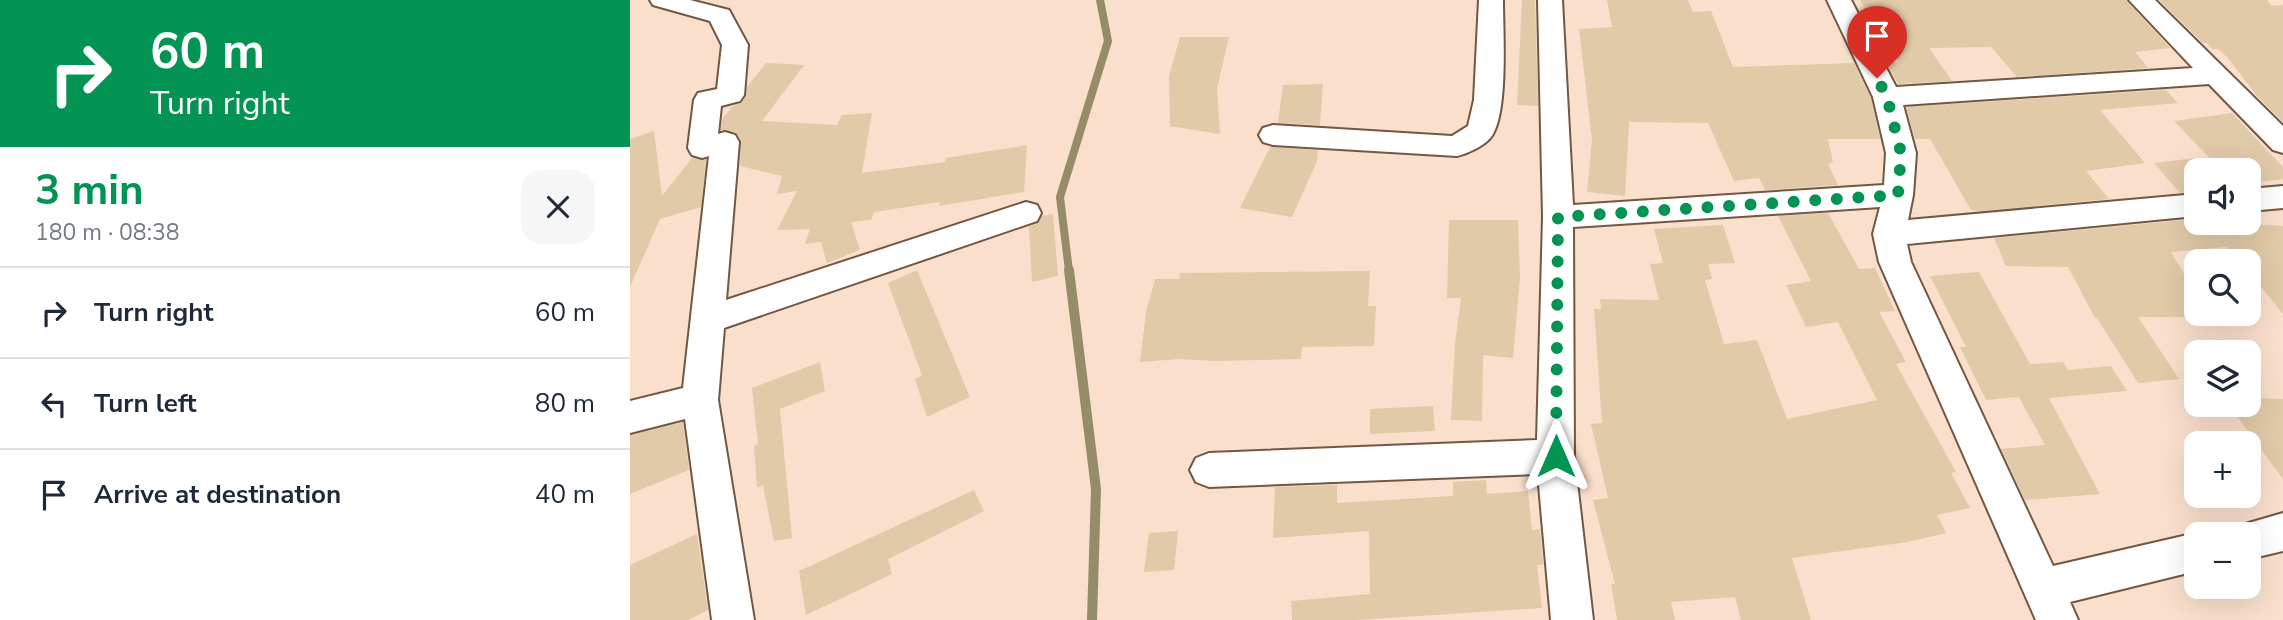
<!DOCTYPE html>
<meta charset="utf-8">
<style>
body{margin:0;font-family:"Nunito Sans",sans-serif;background:#f6f6f7;color:#1f2937;height:100vh;display:flex;flex-direction:column;font-size:26px;white-space:nowrap}
*{box-sizing:border-box;margin:0}
p{font-size:23px;color:#747a83}
.icon{flex:none;width:38px;height:38px;fill:none;stroke:currentColor;stroke-width:2;stroke-linecap:round;stroke-linejoin:round}
.map{position:relative;flex:1;overflow:hidden}
.details{display:flex;flex-direction:column;background:#fff;width:630px}
.details>*{flex:none}
.banner{background:#039454;color:#fff;overflow:hidden}
.fabs{position:absolute;left:1554px;top:158px;display:grid;gap:14px}
.fabs a{display:grid;place-items:center;width:77px;height:77px;border-radius:14px;background:#fff;box-shadow:0 7px 28px #0002;font-size:35px}
.pin{position:absolute;display:grid;place-items:center;width:60px;height:60px;color:#fff;margin:-72px -30px;border-radius:50% 50% 50% 0;rotate:-45deg;box-shadow:0 0 7px #0007}
.pin .icon{rotate:45deg}
.me{position:absolute;width:77px;margin:-38px;rotate:0deg;stroke-linejoin:round;filter:drop-shadow(0 0 5px #0008)}
.turn{display:flex;align-items:center;gap:24px;height:147px;padding:0 35px;font-size:32px}
.turn .icon{width:91px;height:91px;stroke-width:2.5}
.turn b{display:block;font-size:49px;line-height:60px}
.round{display:grid;place-items:center;flex:none;width:74px;height:74px;border-radius:21px;background:#f6f6f7}
.overview{display:flex;align-items:center;justify-content:space-between;height:119px;padding:0 35px}
h1{font-size:42px;font-weight:700;line-height:52px;color:#039454}
ul{padding:0;list-style:none}
li{display:flex;align-items:center;gap:21px;height:91px;padding:0 35px;border-top:2px solid #e0e1e3}
li div{flex:1}
li b{display:block;font-size:26px}
li em{font-style:normal}
main{display:flex;flex:1;min-height:0}
.map>svg:first-child{display:block}
.lines{fill:none;stroke-linecap:round;stroke-linejoin:round}
.stream-far1{stroke:#958c68;stroke-width:8}
.stream{stroke:#958c68;stroke-width:10}
.building{fill:#e1caa8}
.minor-casing{stroke:#735742;stroke-width:4}
.minor{fill:#fff;fill-rule:evenodd}
.route{stroke:#039454;stroke-width:12;stroke-dasharray:0 21.6}
</style>
<main>
<section class="details">
<div class="banner">
<div class="turn"><svg class="icon" aria-label="right" viewBox="0 0 24 24"><path d="M7 20v-9h11M14 6l5 5-5 5"/></svg><div><b>60 m</b>Turn right</div></div>
</div>
<div class="overview"><div><h1>3 min</h1><p>180 m · 08:38</p></div><a class="round"><svg class="icon" aria-label="close" viewBox="0 0 24 24"><path d="M6 6l12 12M18 6L6 18"/></svg></a></div>
<ul>
<li><svg class="icon" aria-label="right" viewBox="0 0 24 24"><path d="M7 20v-9h11M14 6l5 5-5 5"/></svg><div><b>Turn right</b></div><em>60 m</em></li>
<li><svg class="icon" aria-label="left" viewBox="0 0 24 24"><path d="M17 20v-9H6M10 6l-5 5 5 5"/></svg><div><b>Turn left</b></div><em>80 m</em></li>
<li><svg class="icon" aria-label="arrive" viewBox="0 0 24 24"><path d="M6 21V4h12l-3 4 3 4H6"/></svg><div><b>Arrive at destination</b></div><em>40 m</em></li>
</ul>
</section>
<div class="map">
<svg width="1653" height="620" viewBox="0 0 1653 620">
<rect width="100%" height="100%" fill="#fadfcc"/>
<g class="lines">
<path class="stream-far1" d="M 439,271 L 430,197 L 478,41 L 470,0"/>
<path class="stream" d="M 439,270 L 466,489 L 462,620"/>
</g>
<g class="building">
<path d="M 892,0 L 905,0 L 908,106 L 887,105 Z"/>
<path d="M 977,0 L 1058,0 L 1063,12 L 1081,11 L 1103,67 L 1224,63 L 1241,98 L 1250,139 L 1198,139 L 1203,162 L 1198,164 L 1208,185 L 1135,190 L 1129,178 L 1104,181 L 1078,123 L 999,122 L 995,196 L 957,192 L 962,140 L 949,29 L 982,27 Z"/>
<path d="M 1230,0 L 1496,0 L 1540,48 L 1505,52 L 1518,68 L 1387,77 L 1361,47 L 1299,48 L 1322,81 L 1268,84 L 1256,62 L 1269,62 Z"/>
<path d="M 1529,0 L 1637,0 L 1642,6 L 1653,5 L 1653,122 L 1628,97 L 1597,57 L 1588,49 L 1582,49 L 1577,43 L 1573,43 Z"/>
<path d="M 550,37 L 599,37 L 587,88 L 590,134 L 540,126 L 539,76 Z"/>
<path d="M 136,63 L 174,65 L 132,121 L 207,125 L 212,115 L 242,113 L 232,173 L 315,162 L 316,158 L 397,145 L 394,192 L 309,206 L 310,202 L 244,212 L 241,220 L 221,222 L 230,250 L 197,263 L 191,242 L 175,244 L 180,229 L 147,230 L 167,191 L 147,194 L 152,176 L 110,166 L 111,141 L 106,132 L 91,130 L 92,119 L 103,106 L 112,102 L 117,87 Z"/>
<path d="M 693,84 L 690,125 L 648,123 L 653,85 Z"/>
<path d="M 1536,90 L 1548,103 L 1470,110 L 1515,163 L 1456,171 L 1479,199 L 1352,211 L 1341,210 L 1300,139 L 1285,139 L 1276,107 Z"/>
<path d="M 1602,113 L 1653,167 L 1653,179 L 1619,183 L 1619,170 L 1591,170 L 1544,121 Z"/>
<path d="M 24,131 L 32,196 L 62,158 L 76,160 L 71,207 L 30,219 L 0,287 L 0,139 Z"/>
<path d="M 640,147 L 688,150 L 687,161 L 662,217 L 610,208 Z"/>
<path d="M 1566,158 L 1566,192 L 1550,193 L 1524,163 Z"/>
<path d="M 1198,213 L 1229,269 L 1245,268 L 1265,311 L 1249,312 L 1276,362 L 1266,364 L 1326,472 L 1321,473 L 1340,508 L 1307,515 L 1316,533 L 1277,542 L 1162,558 L 1181,620 L 1111,620 L 1105,597 L 1041,602 L 1045,620 L 987,620 L 981,584 L 985,584 L 963,500 L 978,498 L 961,424 L 972,423 L 964,309 L 971,309 L 970,299 L 1029,300 L 1020,264 L 1033,263 L 1024,229 L 1093,225 L 1105,263 L 1078,264 L 1082,279 L 1075,280 L 1094,344 L 1127,340 L 1157,419 L 1247,400 L 1208,322 L 1176,327 L 1156,285 L 1181,281 L 1148,216 Z"/>
<path d="M 423,214 L 428,276 L 402,282 L 399,227 L 408,223 L 412,216 Z"/>
<path d="M 819,220 L 888,220 L 890,278 L 883,358 L 853,355 L 852,421 L 821,420 L 825,343 L 831,298 L 817,298 Z"/>
<path d="M 1555,220 L 1653,226 L 1653,314 L 1619,272 L 1619,261 L 1608,261 L 1596,247 L 1541,252 L 1566,294 L 1566,317 L 1508,317 L 1549,379 L 1508,383 L 1467,318 L 1465,318 L 1438,267 L 1376,266 L 1364,238 Z"/>
<path d="M 287,270 L 340,397 L 297,417 L 285,379 L 292,375 L 258,283 Z"/>
<path d="M 740,271 L 738,306 L 746,306 L 744,346 L 672,347 L 671,359 L 584,361 L 549,359 L 510,362 L 516,312 L 525,279 L 549,279 L 550,273 Z"/>
<path d="M 1349,272 L 1400,364 L 1433,362 L 1438,370 L 1481,366 L 1497,391 L 1419,398 L 1470,494 L 1395,500 L 1371,449 L 1415,445 L 1389,397 L 1356,400 L 1330,347 L 1336,347 L 1300,276 Z"/>
<path d="M 190,362 L 195,391 L 150,409 L 162,538 L 144,541 L 133,485 L 127,488 L 124,446 L 128,444 L 122,388 Z"/>
<path d="M 1619,398 L 1653,399 L 1653,479 L 1598,404 L 1619,404 Z"/>
<path d="M 803,406 L 805,431 L 740,434 L 740,409 Z"/>
<path d="M 53,422 L 59,470 L 0,494 L 0,435 Z"/>
<path d="M 856,480 L 857,494 L 898,491 L 902,530 L 910,529 L 913,565 L 907,565 L 912,608 L 727,620 L 662,620 L 661,601 L 740,594 L 739,531 L 643,538 L 645,487 L 707,485 L 707,503 L 823,496 L 823,482 Z"/>
<path d="M 344,490 L 354,511 L 258,559 L 262,574 L 176,615 L 169,571 Z"/>
<path d="M 548,531 L 544,570 L 514,572 L 519,533 Z"/>
<path d="M 67,534 L 78,610 L 58,620 L 0,620 L 0,565 Z"/>
</g>
<g class="lines">
<defs>
<g id="minor">
<path d="M 20,0 L 60,0 L 99,10 L 118,45 L 114,95 L 110,101 L 91,106 L 88,134 L 95,132 L 105,135 L 109,142 L 96,300 L 396,202 L 407,205 L 411,213 L 407,221 L 94,328 L 88,400 L 124,620 L 82,620 L 55,419 L 0,433 L 0,401 L 53,388 L 79,156 L 72,158 L 62,155 L 58,148 L 64,100 L 68,93 L 87,89 L 92,45 L 80,21 L 23,5 Z"/>
<path d="M 849,0 L 873,0 C 873,32 878,108 863,134 C 857,145 839,153 827,156 L 643,145 L 633,142 L 629,135 L 633,128 L 643,125 L 822,136 L 838,126 L 844,100 Z"/>
<path d="M 908,0 L 932,0 L 943,205 L 1254,185 L 1256,153 L 1243,97 L 1197,0 L 1221,0 L 1266,87 L 1563,68 L 1499,0 L 1525,0 L 1653,126 L 1653,153 L 1643,150 L 1579,84 L 1273,105 L 1286,153 L 1283,195 L 1278,220 L 1566,194 L 1566,216 L 1277,244 L 1281,262 L 1423,566 L 1566,533 L 1568,534 L 1566,534 L 1566,571 L 1440,602 L 1448,620 L 1406,620 L 1249,262 L 1243,234 L 1250,207 L 943,227 L 944,456 L 963,620 L 921,620 L 908,474 L 579,487 L 566,482 L 560,470 L 566,458 L 579,453 L 907,440 L 913,217 Z"/>
<path d="M 1653,186 L 1653,208 L 1619,211 L 1619,189 Z"/>
<path d="M 1653,513 L 1653,551 L 1619,559 L 1619,534 L 1602,534 L 1605,527 Z"/>
</g>
</defs>
<use href="#minor" class="minor-casing"/>
<use href="#minor" class="minor"/>
</g>
<g class="lines">
<path class="route" d="M 926,456 L 928,217 L 1268,195 L 1271,153 L 1257,97 L 1247,78"/>
</g>
</svg>
<div class="fabs">
<a><svg class="icon" aria-label="sound" viewBox="0 0 24 24"><path d="M4 9h4l5-4v14l-5-4H4zM17 9q2 3 0 6"/></svg></a>
<a><svg class="icon" aria-label="search" viewBox="0 0 24 24"><circle cx="10" cy="10" r="6"/><path d="M15 15l6 6"/></svg></a>
<a><svg class="icon" aria-label="layers" viewBox="0 0 24 24"><path d="M12 4l9 5-9 5-9-5zM3 14l9 5 9-5"/></svg></a>
<a>+</a>
<a>−</a>
</div>
<div class="pin" style="left:1247px;top:78px;background:#d93025"><svg class="icon" aria-label="arrive" viewBox="0 0 24 24"><path d="M6 21V4h12l-3 4 3 4H6"/></svg></div>
<svg class="me" style="left:926px;top:456px" viewBox="-20 -20 40 40"><path d="M0-17L14 15 0 8-14 15z" fill="#039454" stroke="#fff" stroke-width="4"/></svg>
</div>
</main>
